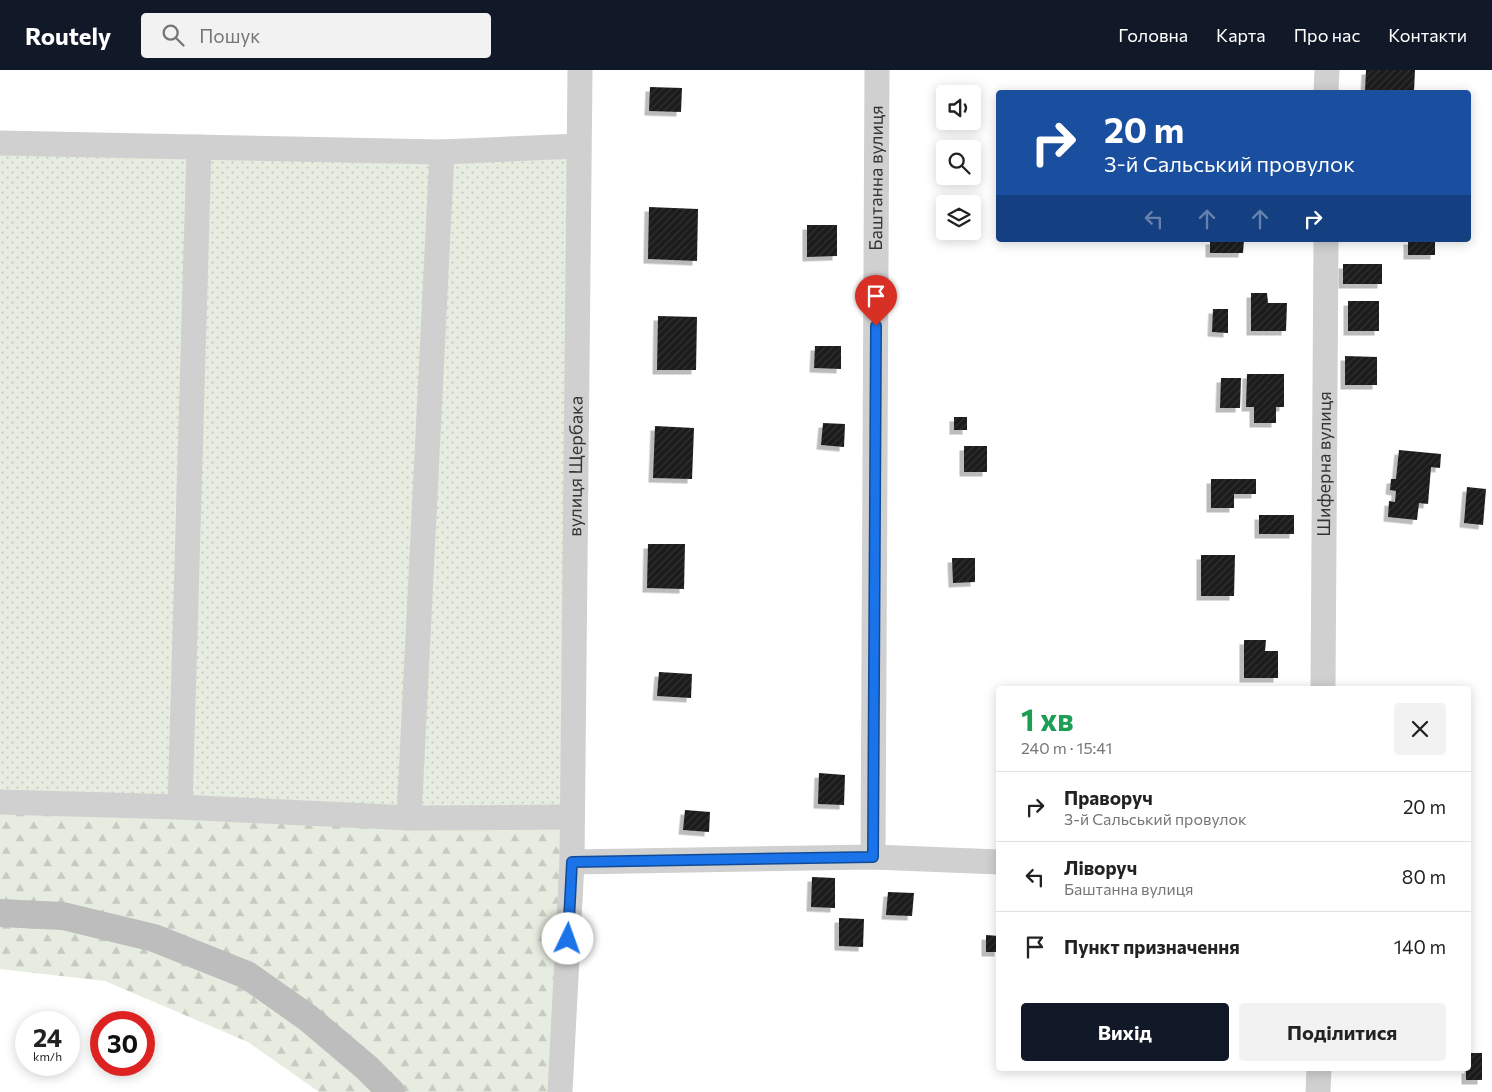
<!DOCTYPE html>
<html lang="uk">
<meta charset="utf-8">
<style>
body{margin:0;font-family:Commissioner,sans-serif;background:#f2f2f2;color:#222;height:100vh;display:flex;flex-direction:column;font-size:19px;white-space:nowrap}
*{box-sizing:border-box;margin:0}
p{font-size:16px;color:#767676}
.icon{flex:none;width:28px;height:28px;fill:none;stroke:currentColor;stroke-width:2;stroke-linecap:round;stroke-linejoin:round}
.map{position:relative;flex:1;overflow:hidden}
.side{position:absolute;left:996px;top:616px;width:475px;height:385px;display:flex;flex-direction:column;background:#fff;border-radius:5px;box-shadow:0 2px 12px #0003}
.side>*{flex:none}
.top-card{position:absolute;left:996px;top:20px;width:475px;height:152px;border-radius:5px;box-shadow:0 2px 12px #0003;background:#1a4fa0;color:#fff;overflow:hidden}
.buttons{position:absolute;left:936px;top:15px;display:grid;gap:10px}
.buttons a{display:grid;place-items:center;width:45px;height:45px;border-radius:5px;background:#fff;box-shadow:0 2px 12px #0003;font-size:25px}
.speed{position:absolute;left:15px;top:941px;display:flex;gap:10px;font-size:25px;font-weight:700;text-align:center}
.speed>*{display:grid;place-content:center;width:65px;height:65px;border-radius:50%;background:#fff;box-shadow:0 2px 12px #0003;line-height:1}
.speed small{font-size:12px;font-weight:400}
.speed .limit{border:8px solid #d22;background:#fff;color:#111}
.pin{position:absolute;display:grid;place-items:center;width:42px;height:42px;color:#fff;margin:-51px -21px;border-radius:50% 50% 50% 0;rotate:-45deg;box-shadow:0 0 5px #0007}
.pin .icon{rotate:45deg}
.me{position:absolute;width:55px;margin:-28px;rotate:3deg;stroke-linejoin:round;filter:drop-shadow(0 0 4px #0008)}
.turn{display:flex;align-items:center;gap:18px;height:105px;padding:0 25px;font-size:22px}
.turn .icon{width:65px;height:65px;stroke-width:2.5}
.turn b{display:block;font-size:35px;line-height:42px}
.lanes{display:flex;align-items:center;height:48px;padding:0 25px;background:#0003;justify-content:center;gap:25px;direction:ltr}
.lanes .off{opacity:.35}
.round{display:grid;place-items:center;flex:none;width:52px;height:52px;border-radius:5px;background:#f2f2f2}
.summary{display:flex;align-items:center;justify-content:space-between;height:85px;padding:0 25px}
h1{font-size:30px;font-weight:700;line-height:38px;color:#1e9e55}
.cta{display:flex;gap:10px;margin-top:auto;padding:10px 25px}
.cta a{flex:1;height:58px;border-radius:5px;background:#111827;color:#fff;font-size:20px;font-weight:700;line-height:58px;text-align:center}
.cta a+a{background:#f2f2f2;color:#222}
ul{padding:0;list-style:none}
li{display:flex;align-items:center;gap:15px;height:70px;padding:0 25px;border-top:1px solid #e0e0e0}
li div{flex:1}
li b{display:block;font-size:19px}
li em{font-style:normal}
header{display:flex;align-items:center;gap:30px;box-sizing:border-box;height:70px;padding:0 25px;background:#111827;color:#fff}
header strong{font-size:24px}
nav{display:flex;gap:28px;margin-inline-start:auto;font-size:18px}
.search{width:350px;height:45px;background:#f2f2f2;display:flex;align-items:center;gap:12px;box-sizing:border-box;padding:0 18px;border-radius:5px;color:#767676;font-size:19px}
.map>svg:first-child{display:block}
.forest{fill:url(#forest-firs)}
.garden{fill:url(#garden-dots)}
.building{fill:url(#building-hatch);filter:url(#shadow)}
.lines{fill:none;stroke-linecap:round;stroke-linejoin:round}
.street{stroke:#d0d0d0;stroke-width:25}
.secondary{stroke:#bdbdbd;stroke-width:28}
.route-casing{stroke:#114b97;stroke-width:12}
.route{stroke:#1a73e8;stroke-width:9}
.labels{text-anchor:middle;stroke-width:5;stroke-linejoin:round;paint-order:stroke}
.street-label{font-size:18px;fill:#333;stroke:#fff}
</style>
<header>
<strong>Routely</strong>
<div class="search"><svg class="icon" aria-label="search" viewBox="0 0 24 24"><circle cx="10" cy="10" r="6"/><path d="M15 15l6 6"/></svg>Пошук</div>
<nav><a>Головна</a><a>Карта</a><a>Про нас</a><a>Контакти</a></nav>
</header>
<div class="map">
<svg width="1492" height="1022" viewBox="0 0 1492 1022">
<defs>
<pattern id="forest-firs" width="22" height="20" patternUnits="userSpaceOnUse" patternTransform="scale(1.25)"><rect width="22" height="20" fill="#e6ecdf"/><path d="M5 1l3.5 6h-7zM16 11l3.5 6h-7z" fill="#c6cbc0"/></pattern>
<pattern id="garden-dots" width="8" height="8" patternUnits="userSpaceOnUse" patternTransform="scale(1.25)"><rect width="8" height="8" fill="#e6ecdf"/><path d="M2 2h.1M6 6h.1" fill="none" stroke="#c6cbc0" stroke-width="1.8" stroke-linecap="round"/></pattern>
<pattern id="building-hatch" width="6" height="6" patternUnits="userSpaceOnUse" patternTransform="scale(1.25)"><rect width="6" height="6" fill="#1a1a1a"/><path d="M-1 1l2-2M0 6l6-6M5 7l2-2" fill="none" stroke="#333"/></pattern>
<filter id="shadow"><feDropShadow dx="-4.5" dy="4.5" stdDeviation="0" flood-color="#0004"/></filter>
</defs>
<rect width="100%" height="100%" fill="#fff"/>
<path class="forest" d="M 0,732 L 571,747 L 560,1022 L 319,1022 L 248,972 L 105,911 L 0,899 Z"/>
<path class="garden" d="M 0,73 L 578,76 L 571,747 L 0,732 Z"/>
<g class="building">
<path d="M 1366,0 L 1415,0 L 1414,22 L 1365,22 Z"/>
<path d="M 650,17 L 682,18 L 681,42 L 649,41 Z"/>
<path d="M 649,137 L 698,139 L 697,191 L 648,189 Z"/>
<path d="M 807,155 L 837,155 L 837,186 L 807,187 Z"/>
<path d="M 1210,170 L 1244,170 L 1243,183 L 1210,183 Z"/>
<rect x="1408" y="170" width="27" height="15"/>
<rect x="1343" y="194" width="39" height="20"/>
<path d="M 1251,223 L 1267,223 L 1268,233 L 1287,233 L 1286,261 L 1251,261 Z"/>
<rect x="1348" y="231" width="31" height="30"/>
<path d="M 1213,239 L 1228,239 L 1228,263 L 1212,262 Z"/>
<path d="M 658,246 L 697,247 L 696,300 L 657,300 Z"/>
<path d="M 815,276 L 841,276 L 841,299 L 814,298 Z"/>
<path d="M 1345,286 L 1377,287 L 1377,315 L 1345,315 Z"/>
<path d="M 1247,304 L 1284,304 L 1284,337 L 1276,337 L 1276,353 L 1254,353 L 1254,337 L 1246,337 Z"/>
<path d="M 1221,308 L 1241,308 L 1240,338 L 1220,338 Z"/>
<rect x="954" y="347" width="13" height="13"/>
<path d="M 823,353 L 845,354 L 844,377 L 821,375 Z"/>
<path d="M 655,356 L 694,358 L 692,409 L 653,408 Z"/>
<rect x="964" y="376" width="23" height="26"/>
<path d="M 1399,380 L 1441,384 L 1440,398 L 1431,397 L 1428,434 L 1419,433 L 1417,450 L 1388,447 L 1389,431 L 1395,432 L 1396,421 L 1390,420 L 1391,409 L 1396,409 Z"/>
<path d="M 1211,409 L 1256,409 L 1256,424 L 1234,424 L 1234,438 L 1211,438 Z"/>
<path d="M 1467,417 L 1486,419 L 1483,455 L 1464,453 Z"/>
<rect x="1259" y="445" width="35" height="19"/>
<path d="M 648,474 L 685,474 L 684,519 L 647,518 Z"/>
<path d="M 1201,485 L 1235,485 L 1234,526 L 1201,526 Z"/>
<path d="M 952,488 L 975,488 L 975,512 L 953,513 Z"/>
<path d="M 1244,570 L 1266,570 L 1265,581 L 1278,581 L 1278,608 L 1244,608 Z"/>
<path d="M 659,602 L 692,604 L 691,628 L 657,626 Z"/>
<path d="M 819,703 L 845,705 L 844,735 L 818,734 Z"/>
<path d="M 685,740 L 710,742 L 709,762 L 683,760 Z"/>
<path d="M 812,807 L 835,808 L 835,838 L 811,837 Z"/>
<path d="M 888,822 L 914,823 L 912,846 L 886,845 Z"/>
<path d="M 839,848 L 864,849 L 863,877 L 839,876 Z"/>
<path d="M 986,865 L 999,866 L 999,882 L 986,882 Z"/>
<path d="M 1469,983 L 1482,983 L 1482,1010 L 1466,1010 L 1466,999 L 1469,999 Z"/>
</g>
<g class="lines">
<g class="street">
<path d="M 1326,22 L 1327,0"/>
<path d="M 0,73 L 442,82 L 578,76"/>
<path id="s1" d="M 1323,619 L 1326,170"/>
<path d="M 0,732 L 180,737 L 409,748 L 571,747"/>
<path d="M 180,737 L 199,77"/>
<path d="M 409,748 L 442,82"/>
<path id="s2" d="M 873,787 L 877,0"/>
<path d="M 572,792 L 873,787 L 999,792"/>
<path id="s3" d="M 560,1022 L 572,792 L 580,0"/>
<path d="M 1318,1022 L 1319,999"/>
</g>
<path class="secondary" d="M 0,843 L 63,846 L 154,868 L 247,905 L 308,948 L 366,997 L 391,1022"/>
</g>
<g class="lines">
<defs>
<path id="route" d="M 568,869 L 572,792 L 873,787 L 876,256"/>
</defs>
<use href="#route" class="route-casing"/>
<use href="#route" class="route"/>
</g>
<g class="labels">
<g class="street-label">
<text dy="6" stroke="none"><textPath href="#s2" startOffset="679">Баштанна вулиця</textPath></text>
<text dy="6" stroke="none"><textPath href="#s1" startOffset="225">Шиферна вулиця</textPath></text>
<text dy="6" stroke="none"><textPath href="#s3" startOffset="626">вулиця Щербака</textPath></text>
</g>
</g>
</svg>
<div class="buttons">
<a><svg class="icon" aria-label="sound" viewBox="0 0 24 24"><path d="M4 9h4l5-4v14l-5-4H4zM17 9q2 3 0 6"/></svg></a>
<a><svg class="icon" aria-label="search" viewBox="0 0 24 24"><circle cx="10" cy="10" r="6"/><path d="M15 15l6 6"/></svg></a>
<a><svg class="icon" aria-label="layers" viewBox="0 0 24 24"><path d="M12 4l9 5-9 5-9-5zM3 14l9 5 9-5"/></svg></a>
</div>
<div class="speed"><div>24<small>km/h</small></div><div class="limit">30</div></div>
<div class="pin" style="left:876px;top:256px;background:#d93025"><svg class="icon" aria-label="arrive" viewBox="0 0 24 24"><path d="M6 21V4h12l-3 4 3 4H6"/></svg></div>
<svg class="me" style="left:568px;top:869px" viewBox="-20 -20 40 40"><circle r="19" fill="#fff"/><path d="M0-13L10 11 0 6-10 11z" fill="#1a73e8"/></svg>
<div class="top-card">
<div class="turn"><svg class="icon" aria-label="right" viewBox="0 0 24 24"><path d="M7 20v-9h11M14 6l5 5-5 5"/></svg><div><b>20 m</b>3-й Сальський провулок</div></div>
<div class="lanes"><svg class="icon off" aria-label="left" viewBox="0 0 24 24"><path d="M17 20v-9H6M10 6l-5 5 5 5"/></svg><svg class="icon off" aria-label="ahead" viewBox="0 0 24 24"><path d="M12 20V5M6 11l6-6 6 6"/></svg><svg class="icon off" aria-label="ahead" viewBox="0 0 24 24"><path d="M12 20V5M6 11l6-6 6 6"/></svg><svg class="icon" aria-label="right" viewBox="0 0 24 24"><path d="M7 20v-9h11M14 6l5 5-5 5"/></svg></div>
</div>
<section class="side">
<div class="summary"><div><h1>1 хв</h1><p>240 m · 15:41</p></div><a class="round"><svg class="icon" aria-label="close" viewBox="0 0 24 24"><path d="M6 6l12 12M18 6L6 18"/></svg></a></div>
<ul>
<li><svg class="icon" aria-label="right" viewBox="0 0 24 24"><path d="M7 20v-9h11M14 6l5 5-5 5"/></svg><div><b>Праворуч</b><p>3-й Сальський провулок</p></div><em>20 m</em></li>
<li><svg class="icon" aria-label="left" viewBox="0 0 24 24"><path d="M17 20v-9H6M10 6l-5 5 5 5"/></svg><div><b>Ліворуч</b><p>Баштанна вулиця</p></div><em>80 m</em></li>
<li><svg class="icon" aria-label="arrive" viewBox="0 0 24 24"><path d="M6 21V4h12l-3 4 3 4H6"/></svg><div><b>Пункт призначення</b></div><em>140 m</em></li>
</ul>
<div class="cta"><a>Вихід</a><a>Поділитися</a></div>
</section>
</div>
